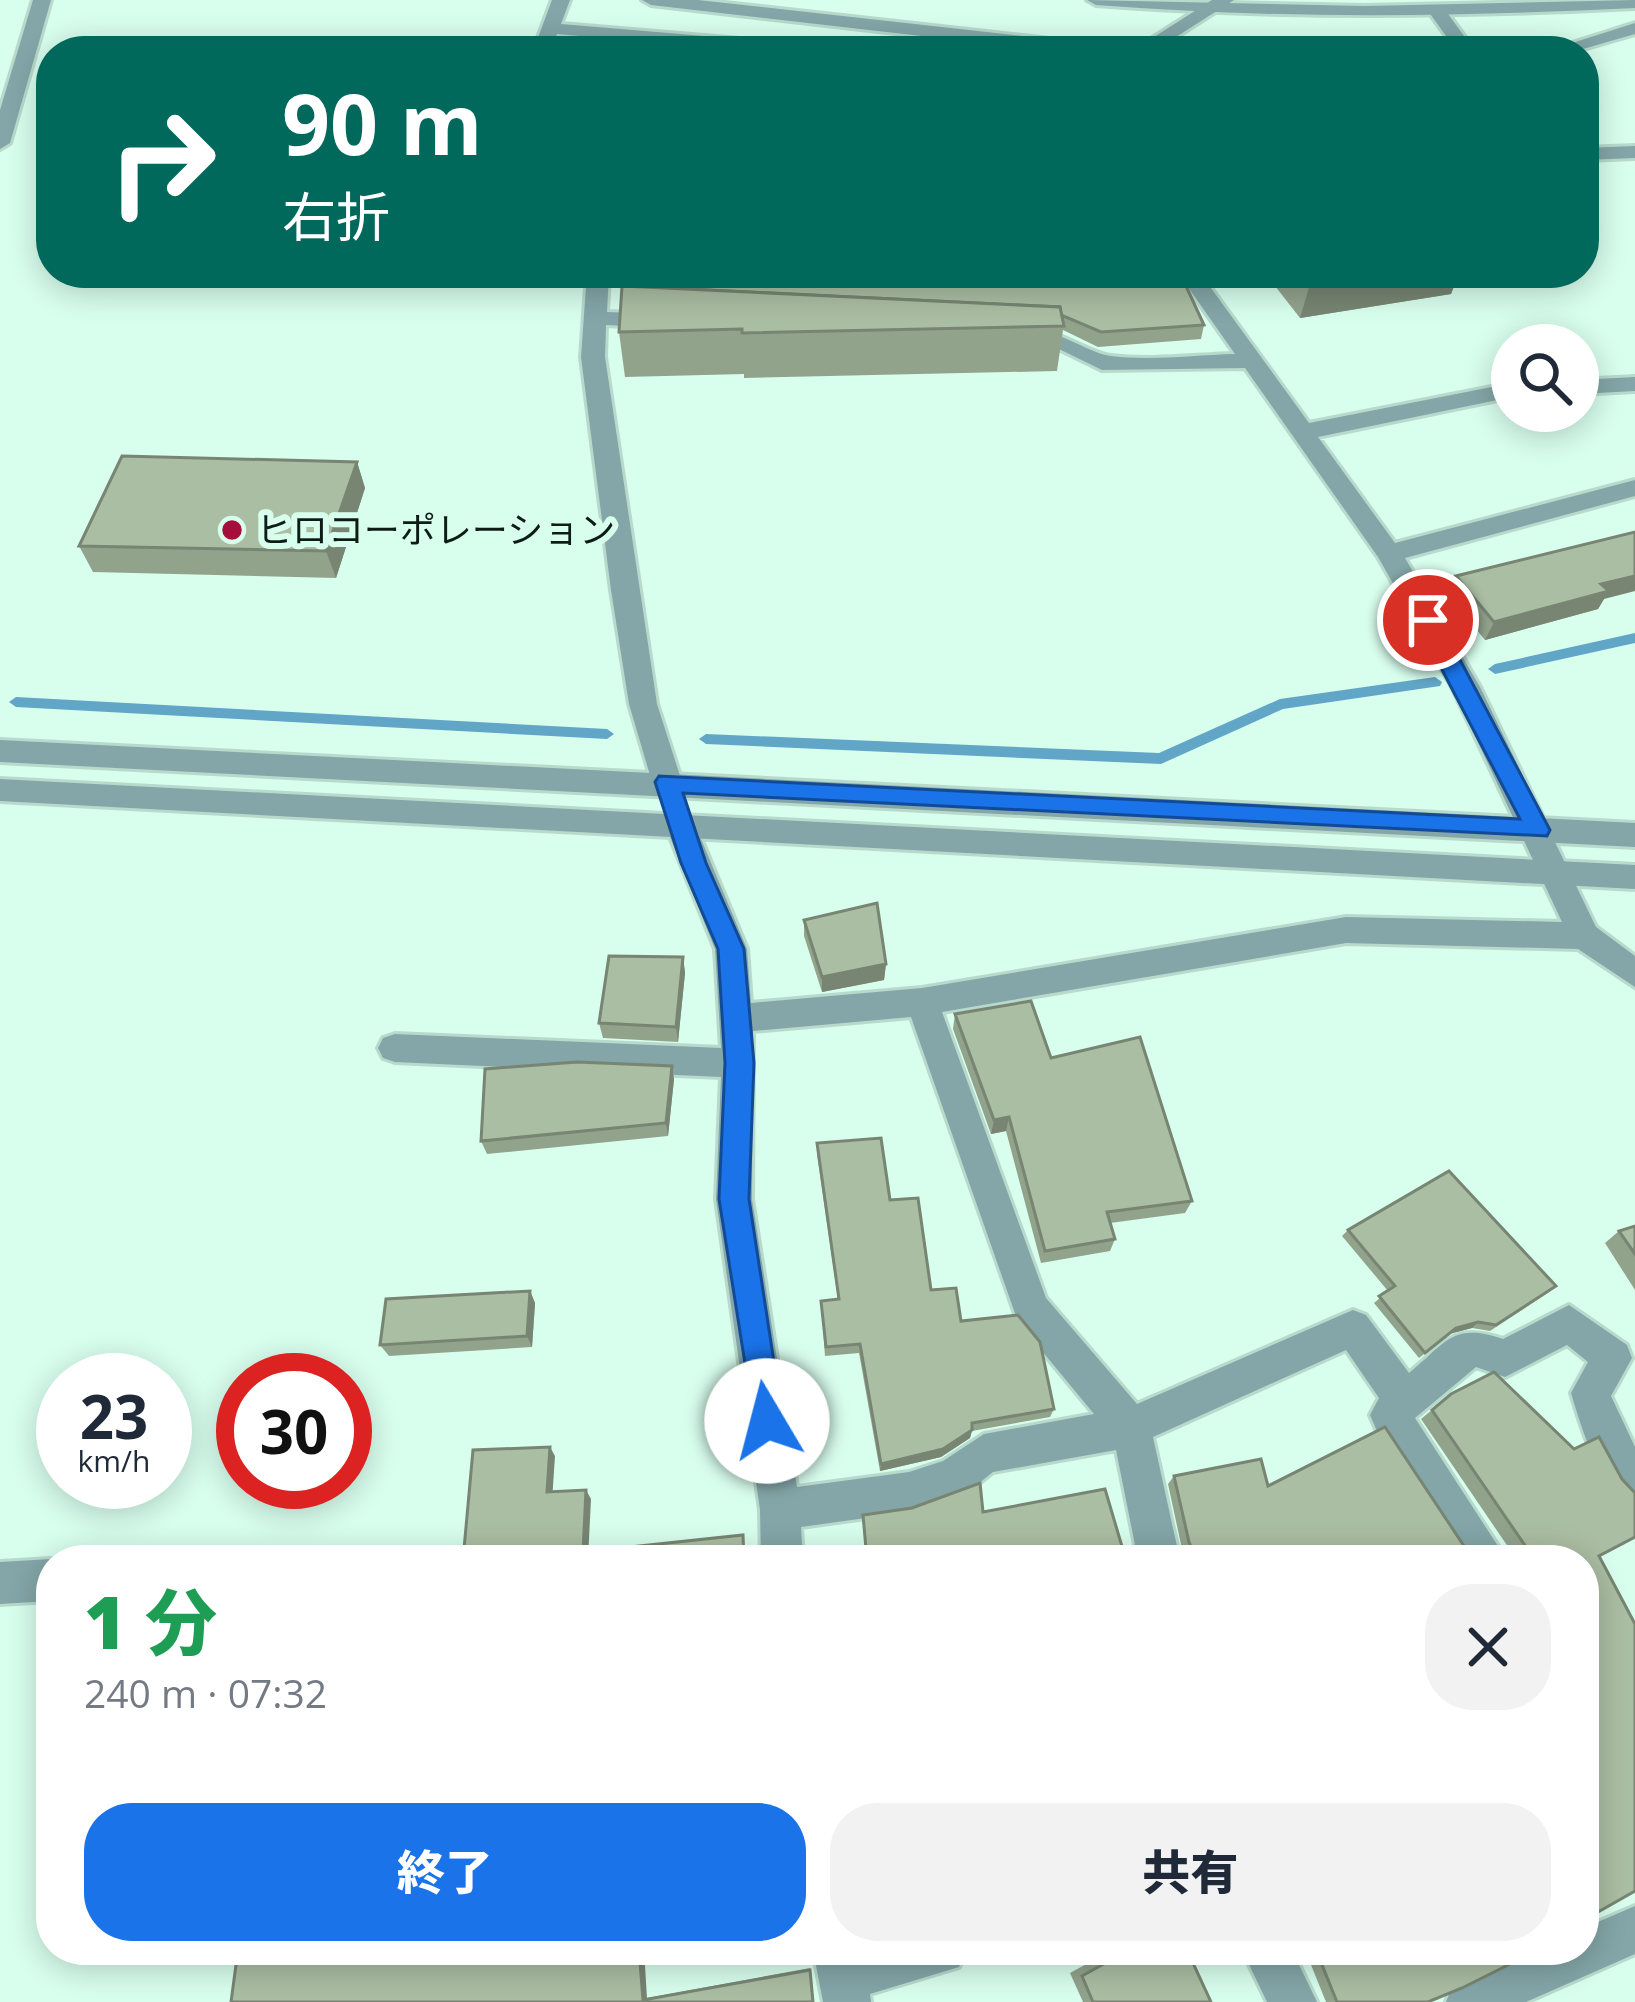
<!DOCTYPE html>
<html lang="ja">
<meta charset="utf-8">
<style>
body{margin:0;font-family:"Open Sans","Noto Sans JP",sans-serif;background:#f2f2f3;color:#1f2937;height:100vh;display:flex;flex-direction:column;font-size:45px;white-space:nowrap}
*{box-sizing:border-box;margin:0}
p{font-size:39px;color:#747a83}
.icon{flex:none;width:66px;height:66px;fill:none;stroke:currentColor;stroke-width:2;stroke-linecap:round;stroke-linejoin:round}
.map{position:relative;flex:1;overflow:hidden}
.sheet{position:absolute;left:36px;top:1545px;width:1563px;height:420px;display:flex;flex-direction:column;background:#fff;border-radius:48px;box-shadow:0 6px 30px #0003}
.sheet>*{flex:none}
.top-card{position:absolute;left:36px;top:36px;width:1563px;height:252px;border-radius:48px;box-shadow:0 6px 30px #0003;background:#00695c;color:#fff;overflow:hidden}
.fabs{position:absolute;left:1491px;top:324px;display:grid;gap:24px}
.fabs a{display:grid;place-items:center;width:108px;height:108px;border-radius:50%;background:#fff;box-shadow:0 6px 30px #0003;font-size:60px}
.speed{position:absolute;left:36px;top:1353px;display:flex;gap:24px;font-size:60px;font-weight:700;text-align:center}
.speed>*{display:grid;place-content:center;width:156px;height:156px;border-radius:50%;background:#fff;box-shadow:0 6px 30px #0003;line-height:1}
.speed small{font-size:30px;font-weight:400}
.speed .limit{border:18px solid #d22;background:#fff;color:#111}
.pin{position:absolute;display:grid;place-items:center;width:102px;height:102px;color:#fff;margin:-51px;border:6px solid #fff;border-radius:50%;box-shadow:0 3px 12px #0007}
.me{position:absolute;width:132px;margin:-66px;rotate:352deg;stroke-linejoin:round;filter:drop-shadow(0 0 9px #0008)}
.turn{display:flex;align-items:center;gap:42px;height:252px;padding:0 48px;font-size:54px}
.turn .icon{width:156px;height:156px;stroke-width:2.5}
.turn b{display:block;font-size:84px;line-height:102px}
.round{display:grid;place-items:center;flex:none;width:126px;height:126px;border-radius:48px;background:#f2f2f3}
.overview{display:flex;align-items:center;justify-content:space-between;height:204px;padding:0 48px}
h1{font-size:72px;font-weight:800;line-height:90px;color:#1e9e55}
.primary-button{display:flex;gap:24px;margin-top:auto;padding:24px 48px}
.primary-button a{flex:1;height:138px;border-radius:48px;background:#1a73e8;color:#fff;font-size:48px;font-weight:800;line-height:138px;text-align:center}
.primary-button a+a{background:#f2f2f3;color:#1f2937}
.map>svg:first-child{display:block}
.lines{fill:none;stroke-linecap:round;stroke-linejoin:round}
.stream{fill:#62a6c7;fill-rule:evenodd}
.minor-casing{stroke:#b8dacc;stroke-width:6}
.tertiary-casing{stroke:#b8dacc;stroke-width:6}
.minor{fill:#84a6a8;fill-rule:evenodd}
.tertiary{fill:#84a6a8;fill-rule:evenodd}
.wall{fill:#92a38c}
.shaded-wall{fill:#778572}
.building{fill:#aabea3;stroke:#778572;stroke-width:3}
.route{fill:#1a73e8;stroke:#114b97;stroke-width:3}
.poi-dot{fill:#a60d3a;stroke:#d8feee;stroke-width:4.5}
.labels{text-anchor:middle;stroke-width:12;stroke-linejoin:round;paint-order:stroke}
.far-poi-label{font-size:36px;fill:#0e1c17;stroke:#d8feee;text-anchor:start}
</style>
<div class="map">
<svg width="1635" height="2002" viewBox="0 0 1635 2002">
<rect width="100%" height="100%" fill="#d8feee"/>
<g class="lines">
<g class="stream">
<path d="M 1635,633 L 1635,643 L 1495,674 L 1488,669 L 1495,664 Z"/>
<path d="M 1435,677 L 1442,682 L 1440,686 L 1283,709 L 1161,764 L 706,744 L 699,739 L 706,734 L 1159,753 L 1280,699 Z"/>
<path d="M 16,697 L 607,729 L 614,734 L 607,739 L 16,707 L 9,702 Z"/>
</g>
<defs>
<g id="minor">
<path d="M 33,0 L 51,0 L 10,143 L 0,149 L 0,110 Z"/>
<path d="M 552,0 L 570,0 L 561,24 L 812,45 L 821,51 L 748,51 L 557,34 L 551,51 L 533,51 Z"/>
<path d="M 642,0 L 698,0 L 1103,45 L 1112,51 L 1054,51 L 651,5 Z"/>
<path d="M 1212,0 L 1234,0 L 1154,51 L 1132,51 Z"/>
<path d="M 1431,7 L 1443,7 L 1475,51 L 1457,51 L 1428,11 Z"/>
<path d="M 1635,23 L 1635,34 L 1576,51 L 1547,51 Z"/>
<path d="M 1635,146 L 1635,158 L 1584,160 L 1584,148 Z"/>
<path d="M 587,273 L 609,273 L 607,312 L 664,314 L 675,321 L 664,328 L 606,325 L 605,357 L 657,704 L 682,782 L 677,790 L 657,790 L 652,782 L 629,704 L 611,590 L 581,357 Z"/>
<path d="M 1178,273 L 1200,273 L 1309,423 L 1512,383 L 1512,397 L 1318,437 L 1395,543 L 1635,480 L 1635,496 L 1405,558 L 1480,687 L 1596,927 L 1635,956 L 1635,987 L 1578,949 L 1346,943 L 942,1012 L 1046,1298 L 1137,1404 L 1353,1310 L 1366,1315 L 1409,1373 C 1447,1342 1452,1322 1503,1339 L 1569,1305 L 1627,1345 L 1632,1358 L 1611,1396 L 1635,1447 L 1635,1503 C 1598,1488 1582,1429 1571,1393 L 1588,1362 L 1567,1345 L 1505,1377 L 1476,1367 L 1415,1418 L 1507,1560 L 1462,1560 L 1376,1429 L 1370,1415 L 1379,1398 L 1346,1350 L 1153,1437 L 1180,1560 L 1138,1560 L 1116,1450 L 993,1472 L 968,1492 L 909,1512 L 801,1527 L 803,1560 L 761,1560 L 760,1510 L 716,1199 L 721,1077 L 395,1062 L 383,1058 L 378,1048 L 383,1038 L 395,1034 L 721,1048 L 715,949 L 666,827 L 670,819 L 692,819 L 696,827 L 747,949 L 751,1003 L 922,988 L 1346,917 L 1562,922 L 1452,687 L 1378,557 L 1245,368 L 1102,370 L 1057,348 L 1016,345 L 1005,338 C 1036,311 1083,353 1111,356 C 1151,361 1195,355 1235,354 ZM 911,1017 L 1018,1322 L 1094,1414 L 984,1434 L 943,1461 L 909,1472 L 797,1487 L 752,1199 L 753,1031 Z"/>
<path d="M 1635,377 L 1635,391 L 1578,394 L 1578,380 Z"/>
<path d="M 51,1559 L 51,1601 L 0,1604 L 0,1562 Z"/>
<path d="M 1635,1906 L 1635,1954 L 1526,2002 L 1446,2002 L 1453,1985 L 1534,1950 L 1584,1950 L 1584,1928 Z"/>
<path d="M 813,1950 L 966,1950 L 959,1967 L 870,1994 L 871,2002 L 823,2002 Z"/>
<path d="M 1242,1950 L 1292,1950 L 1317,2002 L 1267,2002 Z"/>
</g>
<g id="tertiary">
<path d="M 1087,0 L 1365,6 L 1635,0 L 1635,8 C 1455,17 1276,19 1096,5 Z"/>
<path d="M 0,740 L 1635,823 L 1635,847 L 0,762 Z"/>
<path d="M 0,779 L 1635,865 L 1635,889 L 0,801 Z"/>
</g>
</defs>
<use href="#minor" class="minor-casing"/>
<use href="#tertiary" class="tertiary-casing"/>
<use href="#minor" class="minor"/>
<use href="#tertiary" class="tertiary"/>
</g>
<g class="wall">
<path d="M 1265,273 L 1459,273 L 1451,294 L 1300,318 Z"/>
<path d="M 622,282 L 1204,325 L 1201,339 L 1098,347 L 1063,330 L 1057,371 L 744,378 L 744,374 L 625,377 L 619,332 Z"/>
<path d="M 357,462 L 365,488 L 336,578 L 93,572 L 79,546 Z"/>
<path d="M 1456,576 L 1604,599 L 1598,609 L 1485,640 L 1447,594 Z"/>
<path d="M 804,920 L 886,964 L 884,980 L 822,992 L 804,936 Z"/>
<path d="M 683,957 L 685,973 L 678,1042 L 603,1038 L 599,1023 Z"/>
<path d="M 955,1014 L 1051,1058 L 1192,1201 L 1185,1213 L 1110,1223 L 1115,1239 L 1110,1251 L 1041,1263 L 1006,1131 L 991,1134 L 953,1029 Z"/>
<path d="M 674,1079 L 668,1136 L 487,1154 L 481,1141 Z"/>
<path d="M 817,1143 L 890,1200 L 931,1290 L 1054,1409 L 1050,1417 L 972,1431 L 970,1438 L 941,1457 L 880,1471 L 859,1353 L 825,1356 L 821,1301 L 838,1299 L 817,1154 Z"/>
<path d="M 1635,1226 L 1635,1290 L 1605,1243 L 1619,1231 Z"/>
<path d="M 1348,1230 L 1549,1292 L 1490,1331 L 1472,1328 L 1449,1334 L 1419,1358 L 1374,1303 L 1388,1291 L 1342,1236 Z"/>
<path d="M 530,1291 L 535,1303 L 532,1347 L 389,1356 L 380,1345 Z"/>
<path d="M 1451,1394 L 1599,1556 L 1584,1920 L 1584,1560 L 1517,1560 L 1421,1419 Z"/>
<path d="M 1174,1476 L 1268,1486 L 1446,1560 L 1187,1560 L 1182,1549 L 1168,1484 Z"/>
<path d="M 238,1950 L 302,1950 L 301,1959 L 647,1998 L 810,1968 L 814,2002 L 231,2002 Z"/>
<path d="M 1112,1950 L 1187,1950 L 1211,2002 L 1083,2002 L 1070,1973 Z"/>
<path d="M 1305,1950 L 1520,1950 L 1428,2002 L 1326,2002 Z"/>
</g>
<g class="shaded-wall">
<path d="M 1384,273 L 1459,273 L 1451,294 L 1300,318 L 1310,284 Z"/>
<path d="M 357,462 L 365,488 L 336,578 L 326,551 Z"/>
<path d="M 1635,576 L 1635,591 L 1604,599 L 1598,609 L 1485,640 L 1494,622 L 1601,584 Z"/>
<path d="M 683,957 L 685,973 L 678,1042 L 676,1027 Z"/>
<path d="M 886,964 L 884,980 L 822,992 L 822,977 Z"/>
<path d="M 672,1066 L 674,1079 L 668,1136 L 666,1123 Z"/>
<path d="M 1009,1117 L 1006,1131 L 991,1134 L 994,1120 Z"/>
<path d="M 530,1291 L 535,1303 L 532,1347 L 527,1336 Z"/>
<path d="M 1478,1322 L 1472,1328 L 1449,1334 L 1419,1358 L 1456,1328 Z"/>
<path d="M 972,1430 L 970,1438 L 941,1457 L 880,1471 L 881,1464 Z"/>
<path d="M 550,1447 L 555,1456 L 552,1501 L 547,1492 Z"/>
<path d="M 586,1490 L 591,1499 L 588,1559 L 583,1552 Z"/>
<path d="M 289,1950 L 302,1950 L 301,1960 L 288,1961 Z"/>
<path d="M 639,1950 L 644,1950 L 647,1998 L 643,2000 Z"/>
</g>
<g class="building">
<path d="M 624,273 L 1180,273 L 1204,325 L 1101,332 L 1061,315 L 1060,307 L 627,286 L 627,283 L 622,282 Z"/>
<path d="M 1300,273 L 1384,273 L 1310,284 Z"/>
<path d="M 622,286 L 1060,307 L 1064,326 L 742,333 L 742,329 L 619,332 Z"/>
<path d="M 122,456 L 357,462 L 326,551 L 79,546 Z"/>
<path d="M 1635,532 L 1635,576 L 1601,584 L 1609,591 L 1494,622 L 1456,576 Z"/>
<path d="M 877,903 L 886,964 L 822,977 L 804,920 Z"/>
<path d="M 609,956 L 683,957 L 676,1027 L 599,1023 Z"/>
<path d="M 1031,1001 L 1051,1058 L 1140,1037 L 1192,1201 L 1107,1212 L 1115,1239 L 1045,1251 L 1009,1117 L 994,1120 L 955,1014 Z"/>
<path d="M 577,1062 L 672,1066 L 666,1123 L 481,1141 L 485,1069 Z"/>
<path d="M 881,1138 L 890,1200 L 918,1198 L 931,1290 L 956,1288 L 961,1321 L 1018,1315 L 1040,1342 L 1054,1409 L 972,1423 L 972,1430 L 943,1449 L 881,1464 L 860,1344 L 826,1347 L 821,1301 L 839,1299 L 817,1143 Z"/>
<path d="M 1449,1171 L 1556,1286 L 1496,1325 L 1478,1322 L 1456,1328 L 1425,1353 L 1379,1296 L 1395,1286 L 1348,1230 Z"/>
<path d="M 1635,1226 L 1635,1254 L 1619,1231 Z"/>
<path d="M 530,1291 L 527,1336 L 380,1345 L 386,1299 Z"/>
<path d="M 1494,1372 L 1574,1449 L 1599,1437 L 1622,1479 L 1635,1493 L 1635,1537 L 1599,1556 L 1635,1624 L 1635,1891 L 1584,1920 L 1584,1646 L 1592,1643 L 1584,1631 L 1584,1560 L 1535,1560 L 1432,1410 L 1451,1394 Z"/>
<path d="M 1385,1427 L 1466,1549 L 1445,1560 L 1197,1560 L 1189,1542 L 1174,1476 L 1261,1459 L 1268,1486 Z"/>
<path d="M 550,1447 L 547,1492 L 586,1490 L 583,1552 L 743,1535 L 744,1560 L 463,1560 L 473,1450 Z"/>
<path d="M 980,1483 L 983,1512 L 1105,1489 L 1126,1560 L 867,1560 L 863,1515 L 912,1508 Z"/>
<path d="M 238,1950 L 289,1950 L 288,1961 L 383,1950 L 639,1950 L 643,2000 L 810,1970 L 813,2002 L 231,2002 Z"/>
<path d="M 1129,1950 L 1187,1950 L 1211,2002 L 1093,2002 L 1082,1976 Z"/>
<path d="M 1316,1950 L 1520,1950 L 1515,1953 L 1520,1959 L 1462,1988 L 1428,2002 L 1337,2002 Z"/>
</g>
<path class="route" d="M 1428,612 L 1439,620 L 1550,830 L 1547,836 L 683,793 L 706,863 L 744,949 L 754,1063 L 749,1199 L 783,1421 L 779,1433 L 767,1438 L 756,1433 L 719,1199 L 725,1063 L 718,949 L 681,863 L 655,782 L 659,776 L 1520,819 L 1416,620 Z"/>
<circle class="poi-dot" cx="232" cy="530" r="12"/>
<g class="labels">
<g class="far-poi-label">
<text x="256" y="543">ヒロコーポレーション</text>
</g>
</g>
</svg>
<div class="fabs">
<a><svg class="icon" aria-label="search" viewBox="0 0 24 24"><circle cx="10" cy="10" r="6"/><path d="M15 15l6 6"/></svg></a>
</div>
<div class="speed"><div>23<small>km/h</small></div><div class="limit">30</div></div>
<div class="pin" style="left:1428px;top:620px;background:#d93025"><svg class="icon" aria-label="arrive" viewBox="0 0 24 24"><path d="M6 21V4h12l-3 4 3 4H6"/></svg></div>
<svg class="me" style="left:767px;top:1421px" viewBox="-20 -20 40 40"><circle r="19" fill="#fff"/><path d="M0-13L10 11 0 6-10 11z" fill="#1a73e8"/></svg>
<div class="top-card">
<div class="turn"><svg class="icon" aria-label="right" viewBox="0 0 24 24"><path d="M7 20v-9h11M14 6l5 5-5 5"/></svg><div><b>90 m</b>右折</div></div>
</div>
<section class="sheet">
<div class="overview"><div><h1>1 分</h1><p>240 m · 07:32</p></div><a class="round"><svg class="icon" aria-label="close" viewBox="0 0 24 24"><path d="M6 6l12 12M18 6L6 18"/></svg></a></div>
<div class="primary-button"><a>終了</a><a>共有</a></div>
</section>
</div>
